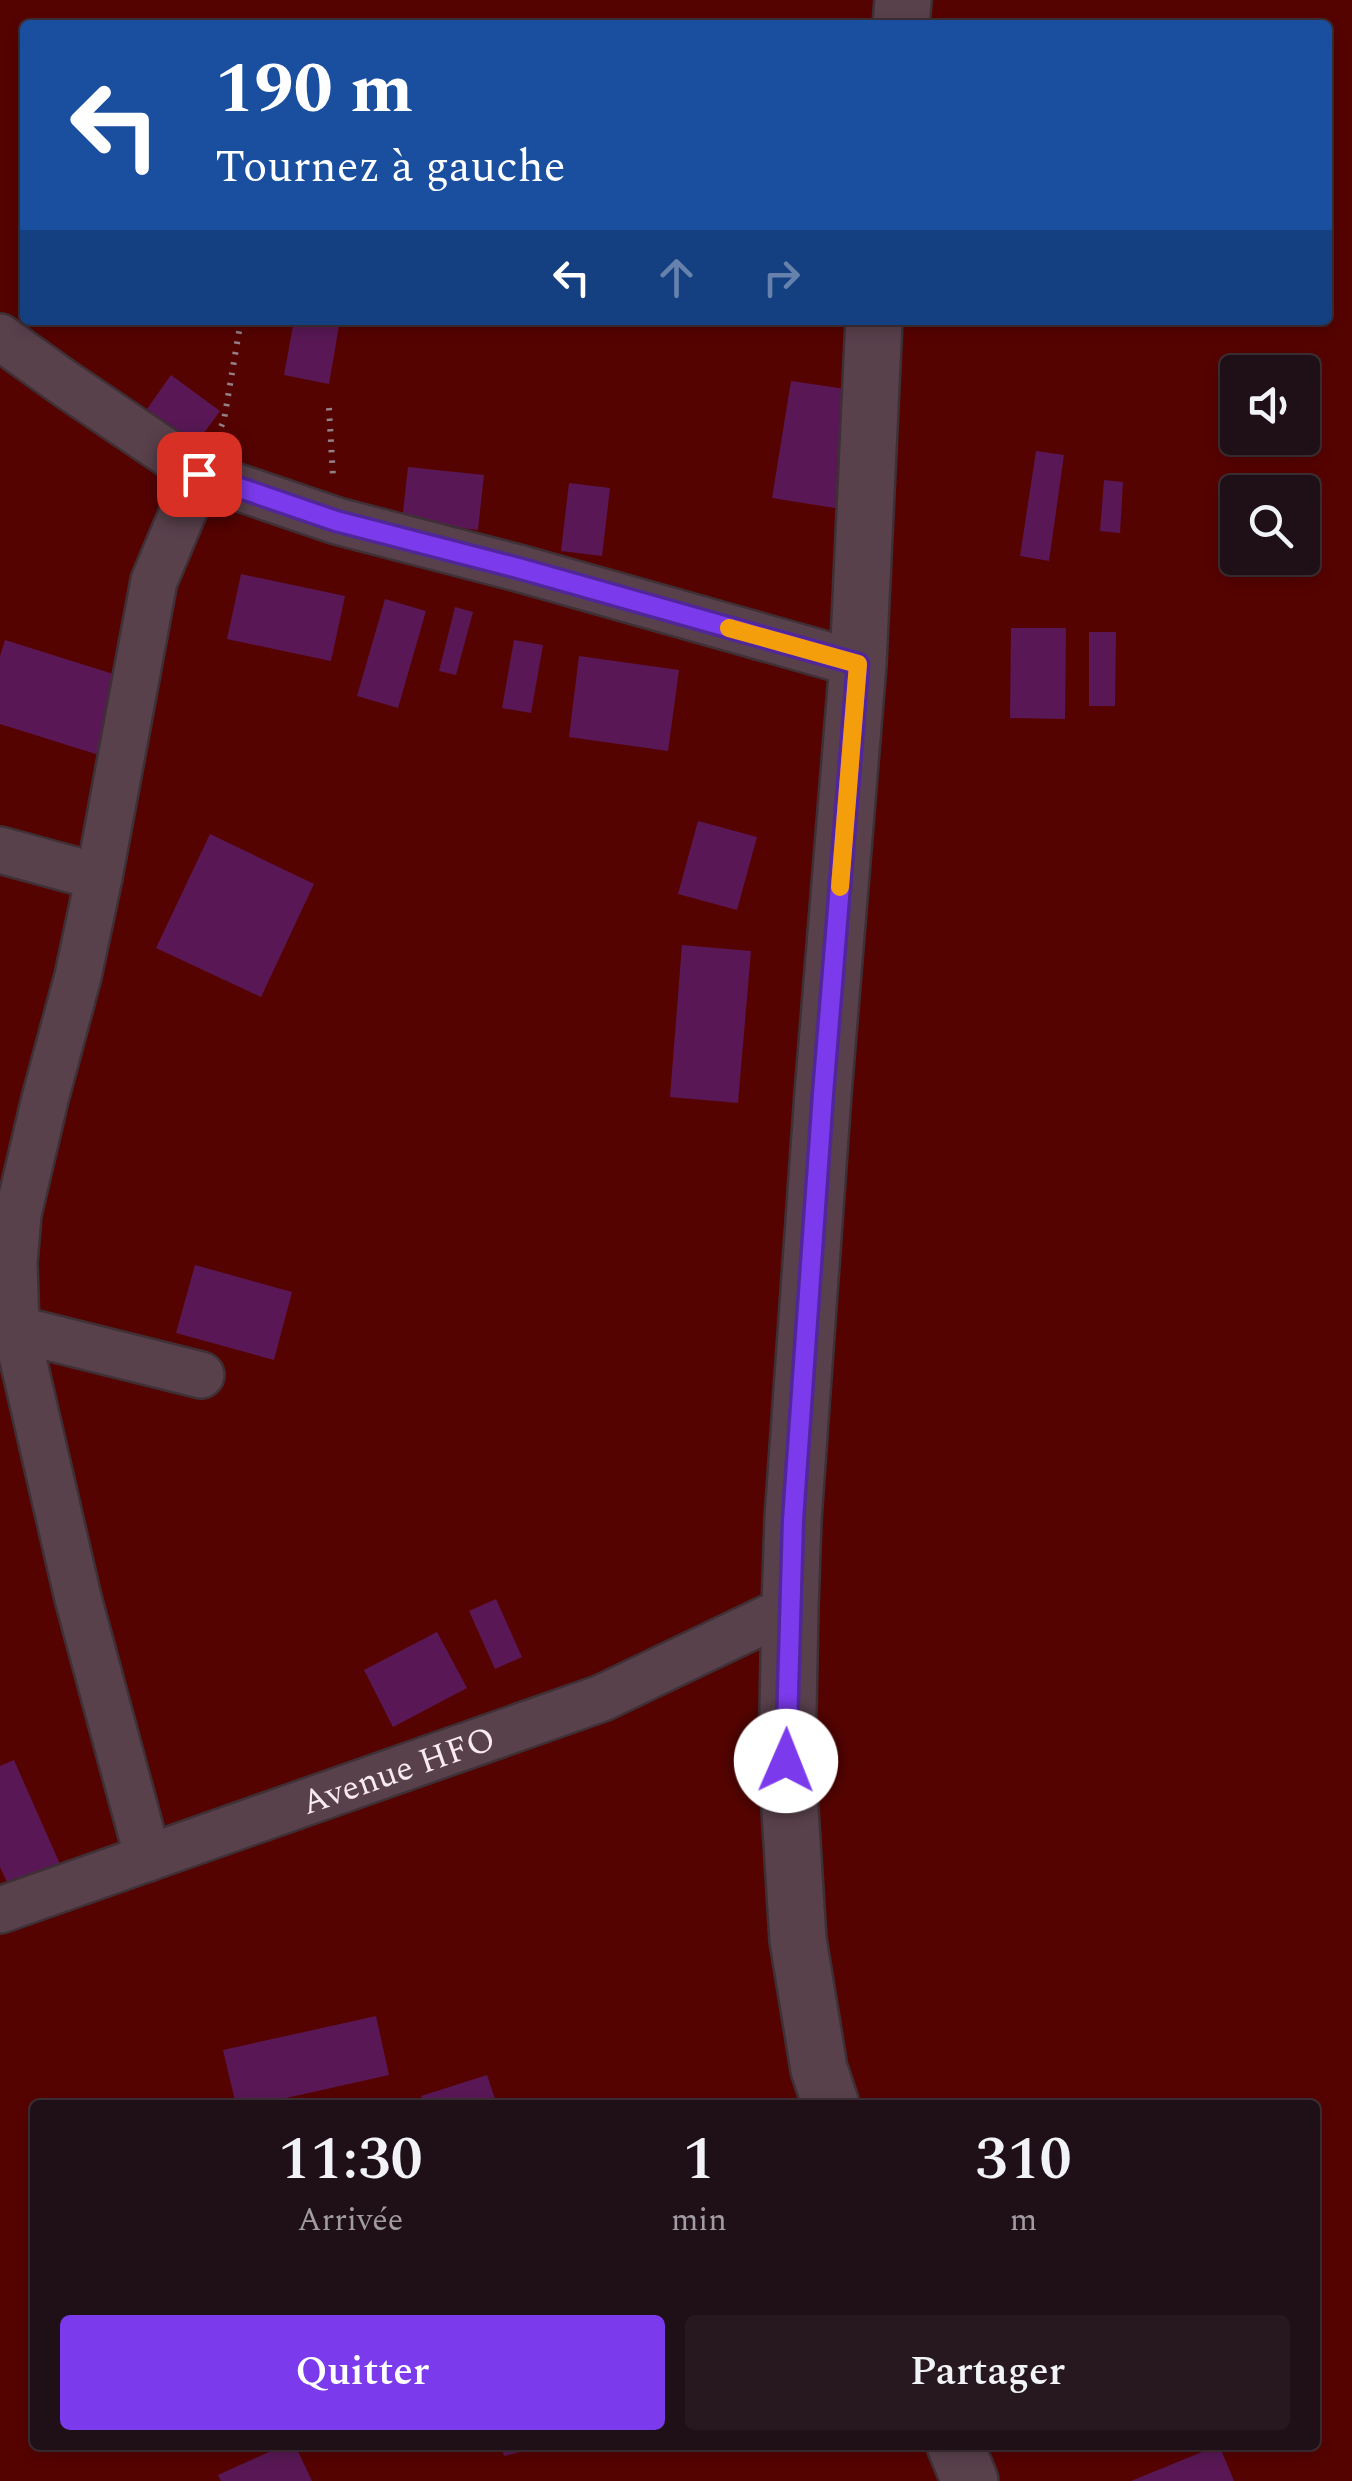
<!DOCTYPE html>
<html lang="fr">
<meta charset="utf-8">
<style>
body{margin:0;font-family:Spectral,serif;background:#27181f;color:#f1f3f6;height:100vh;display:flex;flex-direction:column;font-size:38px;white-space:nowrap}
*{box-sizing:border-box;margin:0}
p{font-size:32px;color:#a19ca1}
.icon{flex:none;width:55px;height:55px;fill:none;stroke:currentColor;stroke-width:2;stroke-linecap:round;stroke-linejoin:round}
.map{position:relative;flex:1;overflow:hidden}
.panel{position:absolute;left:30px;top:2100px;width:1290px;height:350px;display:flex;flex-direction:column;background:#1f0f16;border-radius:10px;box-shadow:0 5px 15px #0003,0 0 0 2px #3c2f35}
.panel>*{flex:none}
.hud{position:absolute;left:20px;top:20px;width:1312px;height:305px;border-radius:10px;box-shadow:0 5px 15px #0003,0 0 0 2px #3c2f35;background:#1a4fa0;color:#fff;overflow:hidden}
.fabs{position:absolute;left:1220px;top:355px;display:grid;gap:20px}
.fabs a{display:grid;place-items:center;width:100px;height:100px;border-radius:10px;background:#1f0f16;box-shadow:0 5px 15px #0003,0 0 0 2px #3c2f35;font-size:50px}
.pin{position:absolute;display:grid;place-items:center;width:85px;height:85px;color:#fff;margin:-42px;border-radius:20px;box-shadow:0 5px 15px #0006}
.me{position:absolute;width:110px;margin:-55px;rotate:1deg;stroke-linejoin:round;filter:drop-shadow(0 0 8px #0008)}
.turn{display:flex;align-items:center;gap:35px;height:210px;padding:0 30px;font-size:45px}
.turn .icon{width:130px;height:130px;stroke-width:2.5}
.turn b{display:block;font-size:70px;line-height:85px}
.lanes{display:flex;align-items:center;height:95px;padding:0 30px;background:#0003;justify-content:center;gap:50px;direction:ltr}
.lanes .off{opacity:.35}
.eta{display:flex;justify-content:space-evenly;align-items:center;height:170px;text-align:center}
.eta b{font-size:60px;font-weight:600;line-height:70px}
.primary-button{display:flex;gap:20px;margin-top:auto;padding:20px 30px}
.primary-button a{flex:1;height:115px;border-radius:10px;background:#7c3aed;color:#fff;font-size:40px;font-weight:600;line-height:115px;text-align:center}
.primary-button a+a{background:#27181f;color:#f1f3f6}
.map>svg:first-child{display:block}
.green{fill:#550300;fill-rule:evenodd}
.building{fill:#591855}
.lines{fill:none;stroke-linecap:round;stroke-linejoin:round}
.street-casing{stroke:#3f3036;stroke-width:50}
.secondary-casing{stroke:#3f3036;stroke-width:60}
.path{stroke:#928188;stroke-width:6;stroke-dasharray:2.5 8;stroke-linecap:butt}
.street{stroke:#59414c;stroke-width:45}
.secondary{stroke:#59414c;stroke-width:55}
.route-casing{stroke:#51269a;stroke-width:25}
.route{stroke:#7c3aed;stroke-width:18}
.slow{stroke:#f59e0b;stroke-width:18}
.labels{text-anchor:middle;stroke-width:8;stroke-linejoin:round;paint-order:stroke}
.street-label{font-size:35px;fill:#f9eaf0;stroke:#1f0b15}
</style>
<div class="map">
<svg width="1352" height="2481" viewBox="0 0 1352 2481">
<rect width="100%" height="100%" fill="#29141e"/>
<path class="green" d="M 0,0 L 1352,0 L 1352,2481 L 0,2481 ZM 25,25 L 1328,25 L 1328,320 L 25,320 ZM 1238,372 L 1302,372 L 1302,438 L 1238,438 ZM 1238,492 L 1302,492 L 1302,558 L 1238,558 ZM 35,2105 L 1315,2105 L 1315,2445 L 35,2445 Z"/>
<g class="building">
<path d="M 294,320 L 340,320 L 329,384 L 284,375 Z"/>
<path d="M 171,375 L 220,411 L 196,444 L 147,409 Z"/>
<path d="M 791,381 L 859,391 L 841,509 L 772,498 Z"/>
<path d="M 1036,451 L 1064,455 L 1049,561 L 1020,556 Z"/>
<path d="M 408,467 L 484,475 L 478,530 L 402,521 Z"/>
<path d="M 1104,480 L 1123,482 L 1120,533 L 1100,531 Z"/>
<path d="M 569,483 L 610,488 L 602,556 L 561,551 Z"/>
<path d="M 241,574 L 345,596 L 331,661 L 227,639 Z"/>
<path d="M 385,599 L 426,611 L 398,708 L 357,696 Z"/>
<path d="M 455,607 L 473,612 L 456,675 L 439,671 Z"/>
<path d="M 1011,628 L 1066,628 L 1065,719 L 1010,718 Z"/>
<path d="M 1089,632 L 1116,632 L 1115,706 L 1089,706 Z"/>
<path d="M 5,640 L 123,677 L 99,755 L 0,724 L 0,656 Z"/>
<path d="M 514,640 L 543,645 L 531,713 L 502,708 Z"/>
<path d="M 579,656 L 679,670 L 668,751 L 569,737 Z"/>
<path d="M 698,821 L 757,837 L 737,910 L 678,894 Z"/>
<path d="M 210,834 L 314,884 L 261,997 L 156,948 Z"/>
<path d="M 682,945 L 751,951 L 738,1103 L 670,1097 Z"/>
<path d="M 195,1265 L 292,1292 L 274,1360 L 176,1333 Z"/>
<path d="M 496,1599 L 522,1657 L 495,1669 L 469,1611 Z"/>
<path d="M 437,1632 L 467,1688 L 393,1727 L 364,1670 Z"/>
<path d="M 14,1760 L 63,1871 L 12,1893 L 0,1867 L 0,1766 Z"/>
<path d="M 376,2016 L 389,2075 L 255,2105 L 236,2105 L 223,2050 Z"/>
<path d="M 487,2075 L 497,2105 L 424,2105 L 421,2096 Z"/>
<path d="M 284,2445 L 295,2445 L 312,2481 L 221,2481 L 218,2475 Z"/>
<path d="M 501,2445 L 544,2445 L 544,2446 L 504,2456 Z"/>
<path d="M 1219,2445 L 1234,2481 L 1131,2481 Z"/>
</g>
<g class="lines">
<defs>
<g id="street">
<path d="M 0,337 L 67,385 L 199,474 L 337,521 L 518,568 L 858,664"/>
<path d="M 0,850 L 99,877"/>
<path d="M 0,1325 L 201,1375"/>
<path d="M 148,1858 L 78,1598 L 16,1329 L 14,1263 L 18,1214 L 45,1099 L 78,976 L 99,877 L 154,581 L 199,474"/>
<path id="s1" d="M 0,1910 L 602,1698 L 790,1608"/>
</g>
<g id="secondary">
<path d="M 901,25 L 903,0"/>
<path d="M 831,2105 L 819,2069 L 798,1940 L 787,1761 L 790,1608 L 793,1519 L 823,1094 L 858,664 L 874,320"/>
<path d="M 955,2445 L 970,2481"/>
</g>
</defs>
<use href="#street" class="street-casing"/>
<use href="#secondary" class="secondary-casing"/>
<g class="path">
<path d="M 329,408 L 333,477"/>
<path d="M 217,436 L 224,420 L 241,320"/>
</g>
<use href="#street" class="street"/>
<use href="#secondary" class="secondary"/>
</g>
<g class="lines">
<defs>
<path id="route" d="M 199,474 L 336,521 L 518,568 L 858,664 L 823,1094 L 793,1520 L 786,1761"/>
</defs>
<use href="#route" class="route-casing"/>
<use href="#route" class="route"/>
<path class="slow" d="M 729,628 L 858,664 L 840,887"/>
</g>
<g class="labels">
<g class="street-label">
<text dy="12" stroke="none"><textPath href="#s1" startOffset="422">Avenue HFO</textPath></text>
</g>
</g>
</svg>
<div class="fabs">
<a><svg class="icon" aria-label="sound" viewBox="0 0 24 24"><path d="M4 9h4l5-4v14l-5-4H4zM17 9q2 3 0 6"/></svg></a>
<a><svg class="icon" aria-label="search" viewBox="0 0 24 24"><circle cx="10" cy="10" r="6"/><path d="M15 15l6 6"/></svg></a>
</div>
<div class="pin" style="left:199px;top:474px;background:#d93025"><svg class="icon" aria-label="arrive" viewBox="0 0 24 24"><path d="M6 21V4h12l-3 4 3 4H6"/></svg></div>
<svg class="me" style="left:786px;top:1761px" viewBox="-20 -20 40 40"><circle r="19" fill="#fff"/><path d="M0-13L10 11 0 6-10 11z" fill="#7c3aed"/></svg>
<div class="hud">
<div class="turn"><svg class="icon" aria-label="left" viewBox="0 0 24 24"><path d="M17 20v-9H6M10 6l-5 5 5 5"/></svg><div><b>190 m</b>Tournez à gauche</div></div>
<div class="lanes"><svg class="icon" aria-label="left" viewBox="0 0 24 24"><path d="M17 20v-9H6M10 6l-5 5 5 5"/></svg><svg class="icon off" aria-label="ahead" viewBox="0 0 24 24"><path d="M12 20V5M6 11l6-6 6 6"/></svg><svg class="icon off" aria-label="right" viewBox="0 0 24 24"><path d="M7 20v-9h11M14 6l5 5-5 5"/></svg></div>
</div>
<section class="panel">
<div class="eta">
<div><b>11:30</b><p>Arrivée</p></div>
<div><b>1</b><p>min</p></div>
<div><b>310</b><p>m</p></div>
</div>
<div class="primary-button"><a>Quitter</a><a>Partager</a></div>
</section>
</div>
